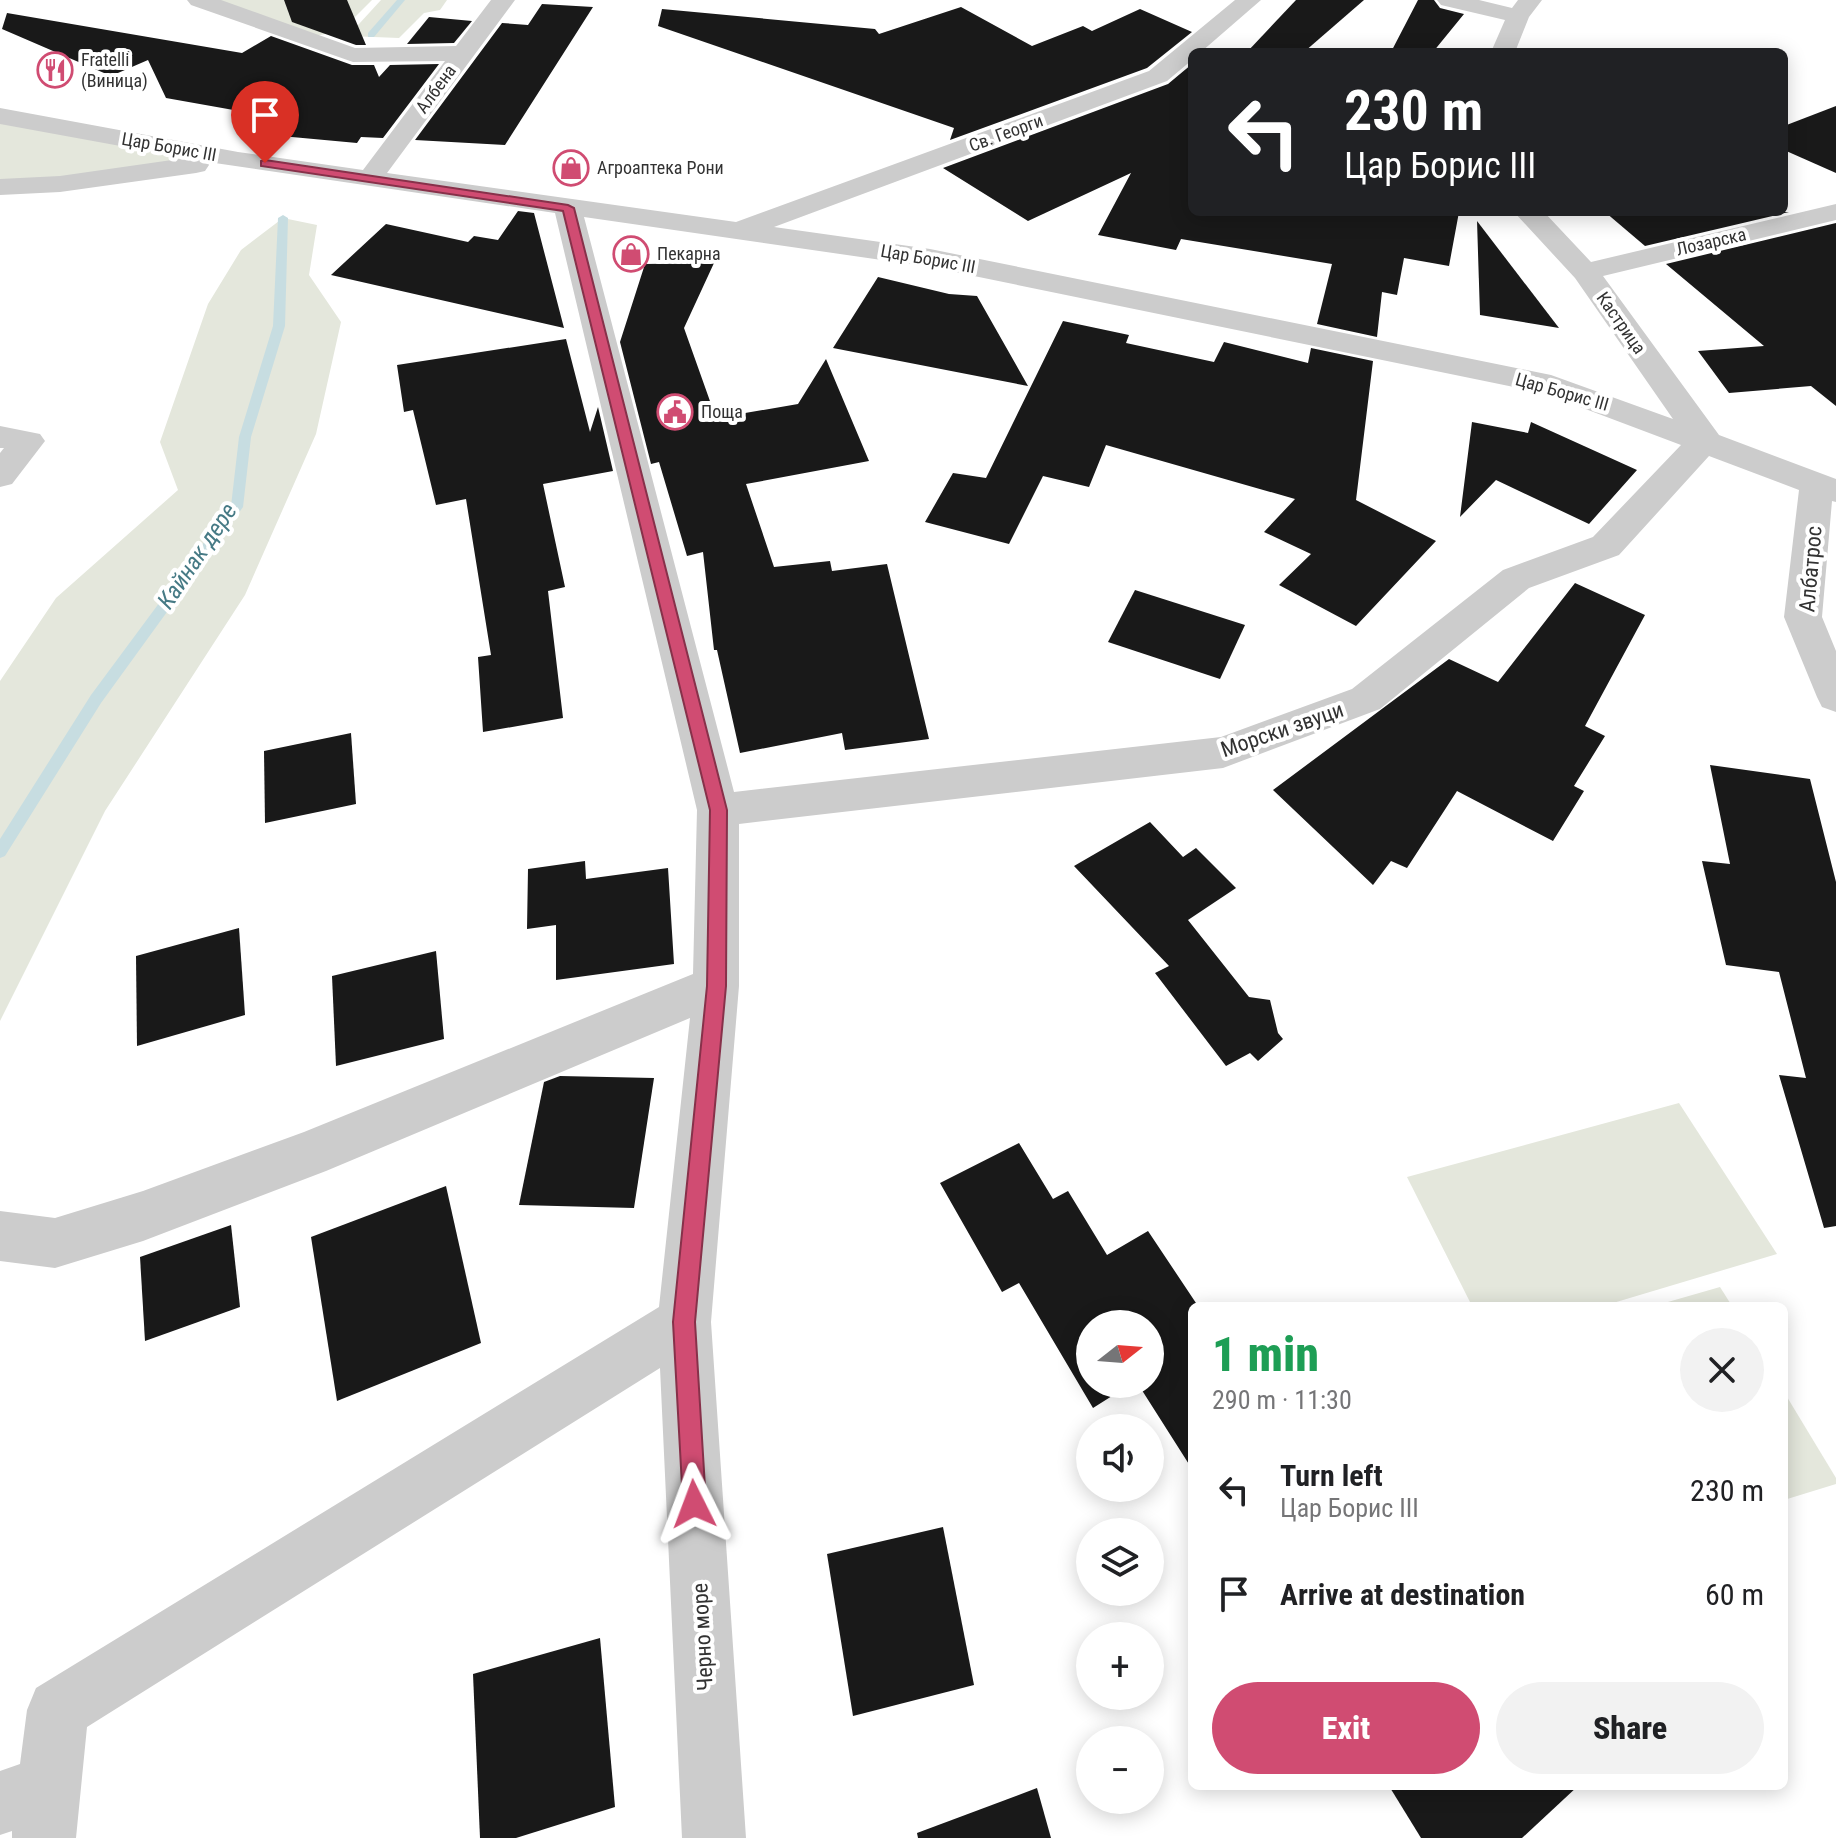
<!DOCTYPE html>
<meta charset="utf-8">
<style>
body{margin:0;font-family:"Roboto Condensed",sans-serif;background:#f2f2f2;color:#202124;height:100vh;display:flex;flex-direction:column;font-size:30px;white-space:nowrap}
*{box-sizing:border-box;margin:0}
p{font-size:26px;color:#757577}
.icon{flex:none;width:44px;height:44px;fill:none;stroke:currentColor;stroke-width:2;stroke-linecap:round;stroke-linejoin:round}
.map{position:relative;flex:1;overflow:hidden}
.drawer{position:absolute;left:1188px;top:1302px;width:600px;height:488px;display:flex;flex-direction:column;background:#fff;border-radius:12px;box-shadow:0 4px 20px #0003}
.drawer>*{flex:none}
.banner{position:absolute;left:1188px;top:48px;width:600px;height:168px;border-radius:12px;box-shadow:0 4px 20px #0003;background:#202124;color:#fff;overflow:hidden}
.needle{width:52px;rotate:73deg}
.tools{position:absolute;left:1076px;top:1310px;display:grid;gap:16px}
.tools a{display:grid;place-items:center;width:88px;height:88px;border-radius:50%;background:#fff;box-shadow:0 4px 20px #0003;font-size:40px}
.pin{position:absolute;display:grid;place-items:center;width:68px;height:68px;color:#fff;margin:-82px -34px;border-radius:50% 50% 50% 0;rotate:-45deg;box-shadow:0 0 8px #0007}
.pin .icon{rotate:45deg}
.me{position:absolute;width:88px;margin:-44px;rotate:357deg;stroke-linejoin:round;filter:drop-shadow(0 0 6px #0008)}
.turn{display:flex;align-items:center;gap:28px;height:168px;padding:0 24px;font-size:36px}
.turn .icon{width:104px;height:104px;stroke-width:2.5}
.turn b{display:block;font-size:56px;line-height:68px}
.round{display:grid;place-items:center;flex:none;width:84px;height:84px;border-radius:42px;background:#f2f2f2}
.overview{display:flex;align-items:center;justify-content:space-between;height:136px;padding:0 24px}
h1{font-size:48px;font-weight:800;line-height:60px;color:#1e9e55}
.cta{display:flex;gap:16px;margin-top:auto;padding:16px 24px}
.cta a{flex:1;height:92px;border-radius:48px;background:#d04c72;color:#fff;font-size:32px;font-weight:800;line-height:92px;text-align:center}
.cta a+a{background:#f2f2f2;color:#202124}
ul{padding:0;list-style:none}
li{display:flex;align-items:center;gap:24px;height:104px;padding:0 24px}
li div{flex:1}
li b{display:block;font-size:30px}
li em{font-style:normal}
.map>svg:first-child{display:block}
.green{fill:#e4e7dc}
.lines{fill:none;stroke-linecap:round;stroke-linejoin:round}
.stream{fill:#c7dde1;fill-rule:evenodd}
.building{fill:#191919}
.minor{fill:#ccc;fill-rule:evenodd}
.route{fill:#d04c72;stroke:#87314a;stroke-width:2}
.labels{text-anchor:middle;stroke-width:8;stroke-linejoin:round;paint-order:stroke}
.far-poi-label{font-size:18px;fill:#323232;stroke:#fff;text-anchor:start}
.far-street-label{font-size:18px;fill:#323232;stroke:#fff}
.street-label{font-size:22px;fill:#323232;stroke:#fff}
.water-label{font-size:24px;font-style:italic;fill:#467a85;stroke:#fff}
</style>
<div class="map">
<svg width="1836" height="1838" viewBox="0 0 1836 1838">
<rect width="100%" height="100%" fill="#fff"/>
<g class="green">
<path d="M 213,0 L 372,0 L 341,31 L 315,36 Z"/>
<path d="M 381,0 L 447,0 L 440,10 L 424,13 L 399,38 L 348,36 Z"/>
<path d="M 0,116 L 238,160 L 60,184 L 0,187 Z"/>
<path d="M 283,218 L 317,225 L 309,275 L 341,322 L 316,434 L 245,595 L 105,811 L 0,1021 L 0,681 L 56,598 L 178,490 L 160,442 L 208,304 L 241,250 Z"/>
<path d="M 1679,1103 L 1777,1254 L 1603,1306 L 1472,1306 L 1407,1177 Z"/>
<path d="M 1720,1287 L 1732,1306 L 1654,1306 Z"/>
<path d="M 1784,1392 L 1836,1478 L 1836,1484 L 1784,1500 Z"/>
</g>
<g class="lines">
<g class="stream">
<path d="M 397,0 L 405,0 L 374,37 L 368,37 L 368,33 Z"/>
<path d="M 283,215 L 288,218 L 285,326 L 251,437 L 243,507 L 101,703 L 5,856 L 0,858 L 0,839 L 91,695 L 231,506 L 239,437 L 273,326 L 278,218 Z"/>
</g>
</g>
<g class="building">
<path d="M 284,0 L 347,0 L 366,45 L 356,45 L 292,22 Z"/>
<path d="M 1296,0 L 1364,0 L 1304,52 L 1247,52 Z"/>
<path d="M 1418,0 L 1434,0 L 1440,8 L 1464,14 L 1433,52 L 1391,52 Z"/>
<path d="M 542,4 L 593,7 L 505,145 L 415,140 L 502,23 L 528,25 Z"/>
<path d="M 961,7 L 1032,46 L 1083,26 L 1092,31 L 1140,9 L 1192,32 L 1147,68 L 950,140 L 954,128 L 658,26 L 662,9 L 875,29 L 879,34 Z"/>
<path d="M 7,13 L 242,53 L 271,36 L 352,65 L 374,65 L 379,77 L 390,65 L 439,64 L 383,138 L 361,137 L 357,143 L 248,133 L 262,115 L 166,98 L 148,60 L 111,76 L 2,29 Z"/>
<path d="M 429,17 L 472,21 L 454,43 L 407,44 Z"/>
<path d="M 1192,64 L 1192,212 L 1459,212 L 1449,266 L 1404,258 L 1397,295 L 1382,292 L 1377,337 L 1317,324 L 1332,264 L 1181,239 L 1176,250 L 1098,235 L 1131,173 L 1028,221 L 943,168 L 1168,84 Z"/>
<path d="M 1836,106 L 1836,173 L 1784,150 L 1784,126 Z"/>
<path d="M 518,211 L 534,213 L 564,328 L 331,275 L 386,224 L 468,242 L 474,236 L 498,240 Z"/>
<path d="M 1605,212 L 1789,212 L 1645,246 Z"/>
<path d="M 1477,221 L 1559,328 L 1480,315 Z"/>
<path d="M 1836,223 L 1836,406 L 1811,386 L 1729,393 L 1698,351 L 1764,346 L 1666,264 Z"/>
<path d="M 714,263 L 684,328 L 716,418 L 798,404 L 826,359 L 869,461 L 746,484 L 774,567 L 830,561 L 832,571 L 887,564 L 929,739 L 845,750 L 842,733 L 740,753 L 717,650 L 714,650 L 703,552 L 687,556 L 659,462 L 651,464 L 620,342 L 645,264 Z"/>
<path d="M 878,277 L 949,294 L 977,296 L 1028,386 L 833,348 Z"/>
<path d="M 1063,321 L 1129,335 L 1126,343 L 1214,362 L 1224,342 L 1308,363 L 1311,348 L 1373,361 L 1356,500 L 1436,541 L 1356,626 L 1279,585 L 1311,554 L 1264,532 L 1295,499 L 1106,445 L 1089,487 L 1043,476 L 1009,544 L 925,522 L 953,473 L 986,478 Z"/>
<path d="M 566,339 L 590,432 L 598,407 L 613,471 L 543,484 L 565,587 L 548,591 L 563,718 L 483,732 L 478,657 L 491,655 L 466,499 L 436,505 L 413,410 L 404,412 L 397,365 Z"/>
<path d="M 1472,422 L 1528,433 L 1531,422 L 1637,470 L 1589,524 L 1496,480 L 1460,517 Z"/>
<path d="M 1575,583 L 1645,615 L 1585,726 L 1605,736 L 1574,786 L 1584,791 L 1553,841 L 1457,791 L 1407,868 L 1391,861 L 1373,885 L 1273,790 L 1449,659 L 1498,682 Z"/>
<path d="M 1135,590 L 1245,625 L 1220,679 L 1108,642 Z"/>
<path d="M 351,733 L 356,804 L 265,823 L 264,751 Z"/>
<path d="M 1710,765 L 1810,779 L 1836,882 L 1836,1226 L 1824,1228 L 1779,1075 L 1806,1078 L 1779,972 L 1726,965 L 1702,861 L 1730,864 Z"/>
<path d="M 1150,822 L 1183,857 L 1196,848 L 1236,888 L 1188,920 L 1249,997 L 1270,1000 L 1278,1033 L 1283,1039 L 1258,1061 L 1250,1053 L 1226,1066 L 1155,973 L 1169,966 L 1074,866 Z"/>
<path d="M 585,861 L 586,879 L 668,868 L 674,964 L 556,980 L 556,925 L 527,929 L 528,869 Z"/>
<path d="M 239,928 L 245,1015 L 137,1046 L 136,956 Z"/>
<path d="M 436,951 L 444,1039 L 336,1066 L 332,976 Z"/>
<path d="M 560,1076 L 654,1078 L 634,1208 L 519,1205 L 544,1082 Z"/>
<path d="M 1019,1143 L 1053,1199 L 1068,1191 L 1107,1255 L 1148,1231 L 1198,1306 L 1192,1306 L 1192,1469 L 1138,1384 L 1150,1384 L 1150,1324 L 1090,1324 L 1090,1384 L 1131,1384 L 1093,1408 L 1019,1283 L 1002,1292 L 940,1183 Z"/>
<path d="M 446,1186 L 481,1343 L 337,1401 L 311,1237 Z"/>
<path d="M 231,1225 L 240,1307 L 145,1341 L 140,1257 Z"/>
<path d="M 943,1527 L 974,1685 L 853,1716 L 827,1554 Z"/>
<path d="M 600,1638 L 615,1807 L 516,1838 L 480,1838 L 473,1674 Z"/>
<path d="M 1389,1786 L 1578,1786 L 1522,1838 L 1421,1838 Z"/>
<path d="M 1037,1788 L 1051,1838 L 918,1838 L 917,1833 Z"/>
</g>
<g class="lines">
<g class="minor">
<path d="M 187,0 L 221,0 L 355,48 L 456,46 L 491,0 L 515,0 L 387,173 L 736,222 L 1149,71 L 1235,0 L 1261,0 L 1201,52 L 1192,52 L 1192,60 L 1167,81 L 774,227 L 930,249 L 1551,375 L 1673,419 L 1575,278 L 1514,212 L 1544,212 L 1591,262 L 1836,204 L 1836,220 L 1603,276 L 1719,435 L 1836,479 L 1836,502 L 1832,501 L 1822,617 L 1836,651 L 1836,712 L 1822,707 L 1817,697 L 1784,617 L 1799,490 L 1709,456 L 1619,555 L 1529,588 L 1380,709 L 1223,768 L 739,824 L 739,986 L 711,1322 L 746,1838 L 682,1838 L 660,1368 L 87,1727 L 76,1838 L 12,1838 L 12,1831 L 0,1835 L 0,1771 L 20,1764 L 27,1710 L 36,1688 L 659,1307 L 690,1018 L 326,1171 L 143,1241 L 55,1268 L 0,1261 L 0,1211 L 55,1218 L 143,1191 L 304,1132 L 693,974 L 697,810 L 555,213 L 208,162 L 209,165 L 205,171 L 196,173 L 60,192 L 0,195 L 0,179 L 60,176 L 186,158 L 0,124 L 0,108 L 238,152 L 363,170 L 445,61 L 353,62 L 191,5 ZM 584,217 L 930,267 L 1543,393 L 1681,445 L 1593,537 L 1503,570 L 1352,689 L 1221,737 L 734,792 Z"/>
<path d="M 1437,0 L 1479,0 L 1512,8 L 1518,0 L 1542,0 L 1529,17 L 1515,52 L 1491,52 L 1505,20 L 1441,5 Z"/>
<path d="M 0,426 L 40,434 L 45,441 L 12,484 L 0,487 L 0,453 L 4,448 L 0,448 Z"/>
</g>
</g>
<path class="route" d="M 265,160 L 568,205 L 574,208 L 727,810 L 726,986 L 695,1322 L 706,1504 L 703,1513 L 694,1516 L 686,1513 L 683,1504 L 673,1322 L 707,986 L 710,810 L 563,211 L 261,166 L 261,161 Z"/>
<defs>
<symbol id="restaurant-ring" viewBox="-11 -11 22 22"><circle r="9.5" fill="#fff" stroke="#d04c72" stroke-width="1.5"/><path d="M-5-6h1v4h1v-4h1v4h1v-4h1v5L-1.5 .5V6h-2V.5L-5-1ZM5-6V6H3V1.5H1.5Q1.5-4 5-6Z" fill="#d04c72"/></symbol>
<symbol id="shop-ring" viewBox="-11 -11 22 22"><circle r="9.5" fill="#fff" stroke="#d04c72" stroke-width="1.5"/><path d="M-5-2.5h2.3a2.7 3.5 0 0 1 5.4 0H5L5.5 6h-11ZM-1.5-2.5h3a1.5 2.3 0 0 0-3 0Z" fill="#d04c72"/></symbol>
<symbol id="civic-ring" viewBox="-11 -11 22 22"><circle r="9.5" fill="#fff" stroke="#d04c72" stroke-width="1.5"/><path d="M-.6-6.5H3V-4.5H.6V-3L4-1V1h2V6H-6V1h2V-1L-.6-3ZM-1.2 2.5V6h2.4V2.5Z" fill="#d04c72"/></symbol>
</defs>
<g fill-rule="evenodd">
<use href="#restaurant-ring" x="35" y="50" width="40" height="40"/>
<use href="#shop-ring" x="551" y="148" width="40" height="40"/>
<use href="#shop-ring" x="611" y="234" width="40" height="40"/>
<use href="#civic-ring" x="655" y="392" width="40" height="40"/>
</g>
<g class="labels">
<g class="far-poi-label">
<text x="81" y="66">Fratelli<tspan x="81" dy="21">(Виница)</tspan></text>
<text x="597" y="174">Агроаптека Рони</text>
<text x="657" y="260">Пекарна</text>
<text x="701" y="418">Поща</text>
</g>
<g class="far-street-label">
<text transform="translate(436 89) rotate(-54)" y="6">Албена</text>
<text transform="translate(1006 133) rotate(-20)" y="6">Св. Георги</text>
<text transform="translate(169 147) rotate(10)" y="6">Цар Борис III</text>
<text transform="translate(1711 242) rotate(-13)" y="6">Лозарска</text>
<text transform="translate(928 259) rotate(10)" y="6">Цар Борис III</text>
<text transform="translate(1621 323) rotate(55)" y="6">Кастрица</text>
<text transform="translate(1562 392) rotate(16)" y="6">Цар Борис III</text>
</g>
<g class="street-label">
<text transform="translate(1810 569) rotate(-85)" y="8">Албатрос</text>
<text transform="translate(1282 729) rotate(-19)" y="8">Морски звуци</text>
<text transform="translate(702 1637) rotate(-93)" y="8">Черно море</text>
</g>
<g class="water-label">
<text transform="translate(197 556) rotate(-56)" y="8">Кайнак дере</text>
</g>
</g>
</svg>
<div class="tools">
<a><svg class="needle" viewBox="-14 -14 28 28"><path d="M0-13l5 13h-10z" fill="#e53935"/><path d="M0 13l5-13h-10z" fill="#757577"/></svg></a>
<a><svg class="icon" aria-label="sound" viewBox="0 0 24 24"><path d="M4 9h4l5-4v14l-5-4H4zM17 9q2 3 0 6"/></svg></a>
<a><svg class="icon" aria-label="layers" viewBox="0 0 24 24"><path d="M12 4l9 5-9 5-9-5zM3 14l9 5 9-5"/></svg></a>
<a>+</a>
<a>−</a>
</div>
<div class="pin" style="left:265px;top:163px;background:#d93025"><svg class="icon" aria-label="arrive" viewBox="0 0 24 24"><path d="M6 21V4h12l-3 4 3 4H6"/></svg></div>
<svg class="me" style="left:694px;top:1504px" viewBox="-20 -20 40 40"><path d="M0-17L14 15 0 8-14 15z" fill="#d04c72" stroke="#fff" stroke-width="4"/></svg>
<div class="banner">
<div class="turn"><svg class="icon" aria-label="left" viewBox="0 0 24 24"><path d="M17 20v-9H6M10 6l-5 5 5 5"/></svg><div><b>230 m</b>Цар Борис III</div></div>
</div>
<section class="drawer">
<div class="overview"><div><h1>1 min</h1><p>290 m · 11:30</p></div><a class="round"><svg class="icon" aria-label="close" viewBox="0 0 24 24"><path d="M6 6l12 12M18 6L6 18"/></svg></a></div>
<ul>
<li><svg class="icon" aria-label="left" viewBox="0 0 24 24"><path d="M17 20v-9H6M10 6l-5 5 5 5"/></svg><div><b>Turn left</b><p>Цар Борис III</p></div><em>230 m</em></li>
<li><svg class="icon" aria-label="arrive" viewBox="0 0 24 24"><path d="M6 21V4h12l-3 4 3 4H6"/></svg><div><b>Arrive at destination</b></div><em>60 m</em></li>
</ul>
<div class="cta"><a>Exit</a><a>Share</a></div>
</section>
</div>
